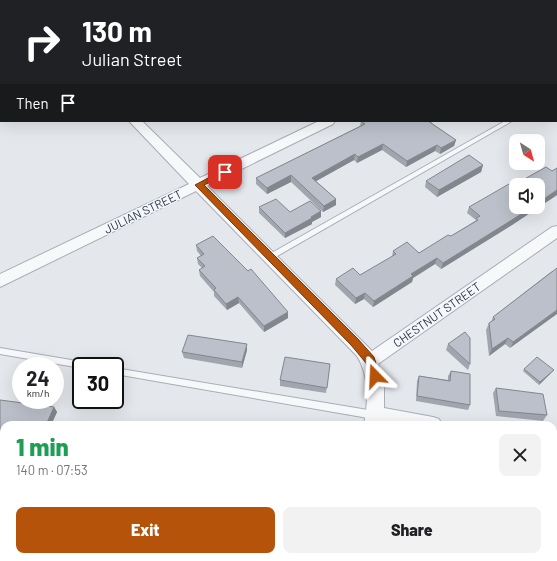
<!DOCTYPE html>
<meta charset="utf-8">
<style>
body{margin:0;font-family:Barlow,sans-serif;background:#f2f2f2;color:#202124;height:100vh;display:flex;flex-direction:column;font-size:15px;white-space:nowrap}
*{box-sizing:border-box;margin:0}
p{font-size:13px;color:#757577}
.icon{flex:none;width:22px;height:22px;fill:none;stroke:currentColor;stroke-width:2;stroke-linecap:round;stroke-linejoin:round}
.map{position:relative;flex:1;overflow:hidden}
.sheet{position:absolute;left:0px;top:421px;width:557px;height:140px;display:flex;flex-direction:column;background:#fff;border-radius:12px 12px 0 0;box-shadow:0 4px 16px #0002}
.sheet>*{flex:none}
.top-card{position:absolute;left:0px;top:0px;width:557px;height:122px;box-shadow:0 4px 16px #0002;background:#202124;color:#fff;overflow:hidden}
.needle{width:26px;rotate:143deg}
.buttons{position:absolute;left:509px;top:134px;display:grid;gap:8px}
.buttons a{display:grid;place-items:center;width:36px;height:36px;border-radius:8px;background:#fff;box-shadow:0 4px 16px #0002;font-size:20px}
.speed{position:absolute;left:12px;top:357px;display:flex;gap:8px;font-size:20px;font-weight:700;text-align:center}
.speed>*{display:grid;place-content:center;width:52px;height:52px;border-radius:50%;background:#fff;box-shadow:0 4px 16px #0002;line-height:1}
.speed small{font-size:10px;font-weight:400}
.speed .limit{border:2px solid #111;border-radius:6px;background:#fff;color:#111}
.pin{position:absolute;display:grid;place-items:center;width:34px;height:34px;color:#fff;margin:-17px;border-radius:8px;box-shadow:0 2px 6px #0006}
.me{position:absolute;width:44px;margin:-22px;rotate:339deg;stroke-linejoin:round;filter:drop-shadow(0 0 3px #0008)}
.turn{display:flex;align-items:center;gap:14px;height:84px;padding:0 16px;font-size:18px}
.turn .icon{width:52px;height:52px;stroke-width:2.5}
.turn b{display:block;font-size:28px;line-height:34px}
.then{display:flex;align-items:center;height:38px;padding:0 16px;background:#0003;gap:8px;font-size:15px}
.round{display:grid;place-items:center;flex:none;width:42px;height:42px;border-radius:8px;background:#f2f2f2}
.headline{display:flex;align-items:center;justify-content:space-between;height:68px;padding:0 16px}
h1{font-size:24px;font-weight:800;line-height:30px;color:#1e9e55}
.action{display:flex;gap:8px;margin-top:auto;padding:8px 16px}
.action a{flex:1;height:46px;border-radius:8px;background:#b45309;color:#fff;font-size:16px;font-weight:800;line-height:46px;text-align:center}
.action a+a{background:#f2f2f2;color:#202124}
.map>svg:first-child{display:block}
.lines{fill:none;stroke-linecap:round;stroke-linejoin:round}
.lane-casing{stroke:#a9aeb7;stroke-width:2}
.street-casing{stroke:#a9aeb7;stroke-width:2}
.lane{fill:#f7f8fa;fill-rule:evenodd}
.street{fill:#f7f8fa;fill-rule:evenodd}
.wall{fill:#a1a5ae}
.shaded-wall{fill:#83868d}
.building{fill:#bbc0ca;stroke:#83868d}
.route{fill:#b45309;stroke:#753606}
.labels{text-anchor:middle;stroke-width:3;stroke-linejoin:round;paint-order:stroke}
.street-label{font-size:12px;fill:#2b3445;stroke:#f4f6f9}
</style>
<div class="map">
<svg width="557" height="561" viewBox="0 0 557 561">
<rect width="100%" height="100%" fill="#e4e7ec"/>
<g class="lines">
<defs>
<g id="lane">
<rect x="556" y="92" width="1" height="4"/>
<path d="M 505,121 L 512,121 L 272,259 L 268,259 L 267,257 L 268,255 Z"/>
<path d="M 0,348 L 89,363 L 92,364 L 93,366 L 81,366 L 81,368 L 0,354 Z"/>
<path d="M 115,368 L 374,411 L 377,412 L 378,415 L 377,418 L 374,419 L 115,374 Z"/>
</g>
<g id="street">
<path d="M 9,0 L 19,0 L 20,1 L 10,1 Z"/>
<path d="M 213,0 L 225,0 L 212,1 Z"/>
<path d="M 556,7 L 557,7 L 556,14 Z"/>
<path d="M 129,121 L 142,121 L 200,178 L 319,121 L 335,121 L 333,124 L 207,186 L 372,351 L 552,227 L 557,226 L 557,238 L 378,364 L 384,386 L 384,408 L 433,417 L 439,419 L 442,425 L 364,425 C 368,401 370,377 357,356 L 196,191 L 0,287 L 0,274 L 189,184 Z"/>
<rect x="553" y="437" width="4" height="18"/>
<path d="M 0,509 L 4,510 L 4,530 L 0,529 Z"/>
<path d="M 161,557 L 198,557 L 199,561 L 162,561 Z"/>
<path d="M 345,557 L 365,557 L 364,561 L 344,561 Z"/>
</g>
</defs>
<use href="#lane" class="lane-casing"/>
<use href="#street" class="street-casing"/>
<use href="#lane" class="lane"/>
<use href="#street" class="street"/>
</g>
<g class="wall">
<path d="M 361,121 L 434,121 L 431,123 L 456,140 L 454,146 L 440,154 L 435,151 L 406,167 L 382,150 L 357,163 L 354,160 L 316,181 L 336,199 L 336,205 L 323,212 L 291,182 L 267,194 L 256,184 L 256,178 L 360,126 Z"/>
<path d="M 483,165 L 481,172 L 437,197 L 425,187 L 426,181 Z"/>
<path d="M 557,168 L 557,195 L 512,225 L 441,269 L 435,264 L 413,278 L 412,282 L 373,307 L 364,299 L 355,304 L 335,285 L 336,279 L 360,275 L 392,257 L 393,251 L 419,253 L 451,236 L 475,221 L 476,220 L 467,213 L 469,207 L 512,186 L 552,171 Z"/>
<path d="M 259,207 L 321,217 L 312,222 L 312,224 L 285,238 L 259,213 Z"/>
<path d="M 196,245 L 288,318 L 264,332 L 239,303 L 227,310 L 214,296 L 214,292 L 200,276 L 199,270 L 202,268 L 198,264 L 197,258 L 201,256 L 197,251 Z"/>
<path d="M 552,271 L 510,348 L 505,344 L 489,356 L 486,330 L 489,323 L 491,322 L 493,317 Z"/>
<path d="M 247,344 L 247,350 L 242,368 L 184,358 L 182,352 Z"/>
<path d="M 448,344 L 470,364 L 468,370 L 446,350 Z"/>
<path d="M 330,364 L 326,393 L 280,386 L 280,380 Z"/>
<path d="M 524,369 L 554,370 L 539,385 L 523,371 Z"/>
<path d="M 451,371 L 470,405 L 468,410 L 416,401 L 417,381 L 419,376 L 448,380 L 448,376 Z"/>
<path d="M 496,388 L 547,415 L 543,421 L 496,416 L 493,393 Z"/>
<path d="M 0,400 L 54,407 L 57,412 L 51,425 L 4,425 L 4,447 L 0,447 Z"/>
<path d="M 554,516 L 557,561 L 539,561 L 536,560 L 535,561 L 523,561 L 510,557 L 553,557 L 553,517 Z"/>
</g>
<g class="shaded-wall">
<path d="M 456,140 L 454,146 L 440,154 L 441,148 Z"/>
<path d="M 383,144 L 382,150 L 357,163 L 358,157 Z"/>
<path d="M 437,145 L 435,151 L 406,167 L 407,161 Z"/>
<path d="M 355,154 L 354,160 L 311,184 L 312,178 Z"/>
<path d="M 483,165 L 481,172 L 437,197 L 439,190 Z"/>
<path d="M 291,175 L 291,182 L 267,194 L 267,188 Z"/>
<path d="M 557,190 L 557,195 L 512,225 L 441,269 L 443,263 L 532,207 L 538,207 L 538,203 Z"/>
<path d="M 336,199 L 336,205 L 323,212 L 324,206 Z"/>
<path d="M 321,211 L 321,217 L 312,222 L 312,224 L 285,238 L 285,233 Z"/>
<path d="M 437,258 L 435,264 L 413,278 L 412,282 L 373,307 L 374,301 L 411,274 Z"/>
<path d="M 365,293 L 364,299 L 355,304 L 356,298 Z"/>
<path d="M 238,297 L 239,303 L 227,310 L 226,304 Z"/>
<path d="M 557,310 L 557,314 L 510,348 L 513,342 Z"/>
<path d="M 288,312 L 288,318 L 264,332 L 264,326 Z"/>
<path d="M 508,338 L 505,344 L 489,356 L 492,349 Z"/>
<path d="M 247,344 L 247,350 L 242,368 L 242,362 Z"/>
<path d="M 554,370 L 539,385 L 540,382 Z"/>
<path d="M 54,407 L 57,412 L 51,425 L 46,425 Z"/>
</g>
<g class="building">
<rect x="556" y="25" width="1" height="26"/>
<path d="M 361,121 L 428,121 L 456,140 L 441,148 L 437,145 L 407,161 L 383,144 L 358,157 L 355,154 L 312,178 L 336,199 L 324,206 L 291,175 L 267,188 L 256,178 L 365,124 Z"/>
<path d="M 469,155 L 483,165 L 439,190 L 426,181 Z"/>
<path d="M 546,167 L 552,171 L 557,168 L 557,190 L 538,203 L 538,185 L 516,185 L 516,207 L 532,207 L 515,218 L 443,263 L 437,258 L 411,274 L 413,276 L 374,301 L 365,293 L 356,298 L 336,279 L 353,268 L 360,275 L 396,254 L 393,251 L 407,242 L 419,253 L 448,235 L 451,236 L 478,220 L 476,218 L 480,216 L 469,207 L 509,184 L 512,186 Z"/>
<path d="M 276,199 L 290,212 L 310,201 L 321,211 L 311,217 L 312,218 L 285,233 L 259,207 Z"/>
<path d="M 213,236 L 248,271 L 251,269 L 288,312 L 264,326 L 238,297 L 226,304 L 214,290 L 216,288 L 199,270 L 205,266 L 197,258 L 204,254 L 196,245 Z"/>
<path d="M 557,268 L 557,310 L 513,342 L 508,338 L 492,349 L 489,323 L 495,319 L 493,317 Z"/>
<path d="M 465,332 L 470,338 L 470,364 L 448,344 Z"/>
<path d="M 188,335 L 247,344 L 242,362 L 182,352 Z"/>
<path d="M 285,357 L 330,364 L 327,388 L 280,380 Z"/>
<path d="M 537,357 L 554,370 L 540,382 L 524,369 Z"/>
<path d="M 451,371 L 470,374 L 470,405 L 417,396 L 419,376 L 450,381 Z"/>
<path d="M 496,388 L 543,394 L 547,415 L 499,411 Z"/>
<path d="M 0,400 L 54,407 L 46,425 L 4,425 L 4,442 L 0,442 Z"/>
<path d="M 554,516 L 557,516 L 557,561 L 542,557 L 553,557 L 553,529 L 554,529 Z"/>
<path d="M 526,557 L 536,557 L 536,560 Z"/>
</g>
<path class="route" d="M 225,169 L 227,170 L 227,174 L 204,185 L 358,339 L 374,357 L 380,376 L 379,380 L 372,380 L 366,363 L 351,345 L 195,185 Z"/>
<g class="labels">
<g class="street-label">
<text transform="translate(143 212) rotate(-26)" y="4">JULIAN STREET</text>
<text transform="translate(437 315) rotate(-35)" y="4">CHESTNUT STREET</text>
</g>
</g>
</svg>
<div class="buttons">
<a><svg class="needle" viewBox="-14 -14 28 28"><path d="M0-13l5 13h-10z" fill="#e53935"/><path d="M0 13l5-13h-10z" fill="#757577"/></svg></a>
<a><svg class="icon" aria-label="sound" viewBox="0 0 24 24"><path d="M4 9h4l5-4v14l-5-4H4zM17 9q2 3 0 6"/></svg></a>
</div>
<div class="speed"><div>24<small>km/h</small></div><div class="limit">30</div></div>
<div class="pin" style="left:225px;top:172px;background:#d93025"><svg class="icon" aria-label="arrive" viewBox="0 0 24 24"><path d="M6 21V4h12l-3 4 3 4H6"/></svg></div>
<svg class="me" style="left:375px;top:376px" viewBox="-20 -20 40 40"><path d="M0-17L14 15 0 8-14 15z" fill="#b45309" stroke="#fff" stroke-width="4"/></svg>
<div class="top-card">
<div class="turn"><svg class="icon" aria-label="right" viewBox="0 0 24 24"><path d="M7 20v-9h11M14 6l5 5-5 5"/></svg><div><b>130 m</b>Julian Street</div></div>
<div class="then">Then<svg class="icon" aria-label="arrive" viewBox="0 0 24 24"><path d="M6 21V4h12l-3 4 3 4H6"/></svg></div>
</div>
<section class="sheet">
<div class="headline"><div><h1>1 min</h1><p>140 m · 07:53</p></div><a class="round"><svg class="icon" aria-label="close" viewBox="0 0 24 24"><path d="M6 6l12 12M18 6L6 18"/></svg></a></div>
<div class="action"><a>Exit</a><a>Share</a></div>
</section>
</div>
